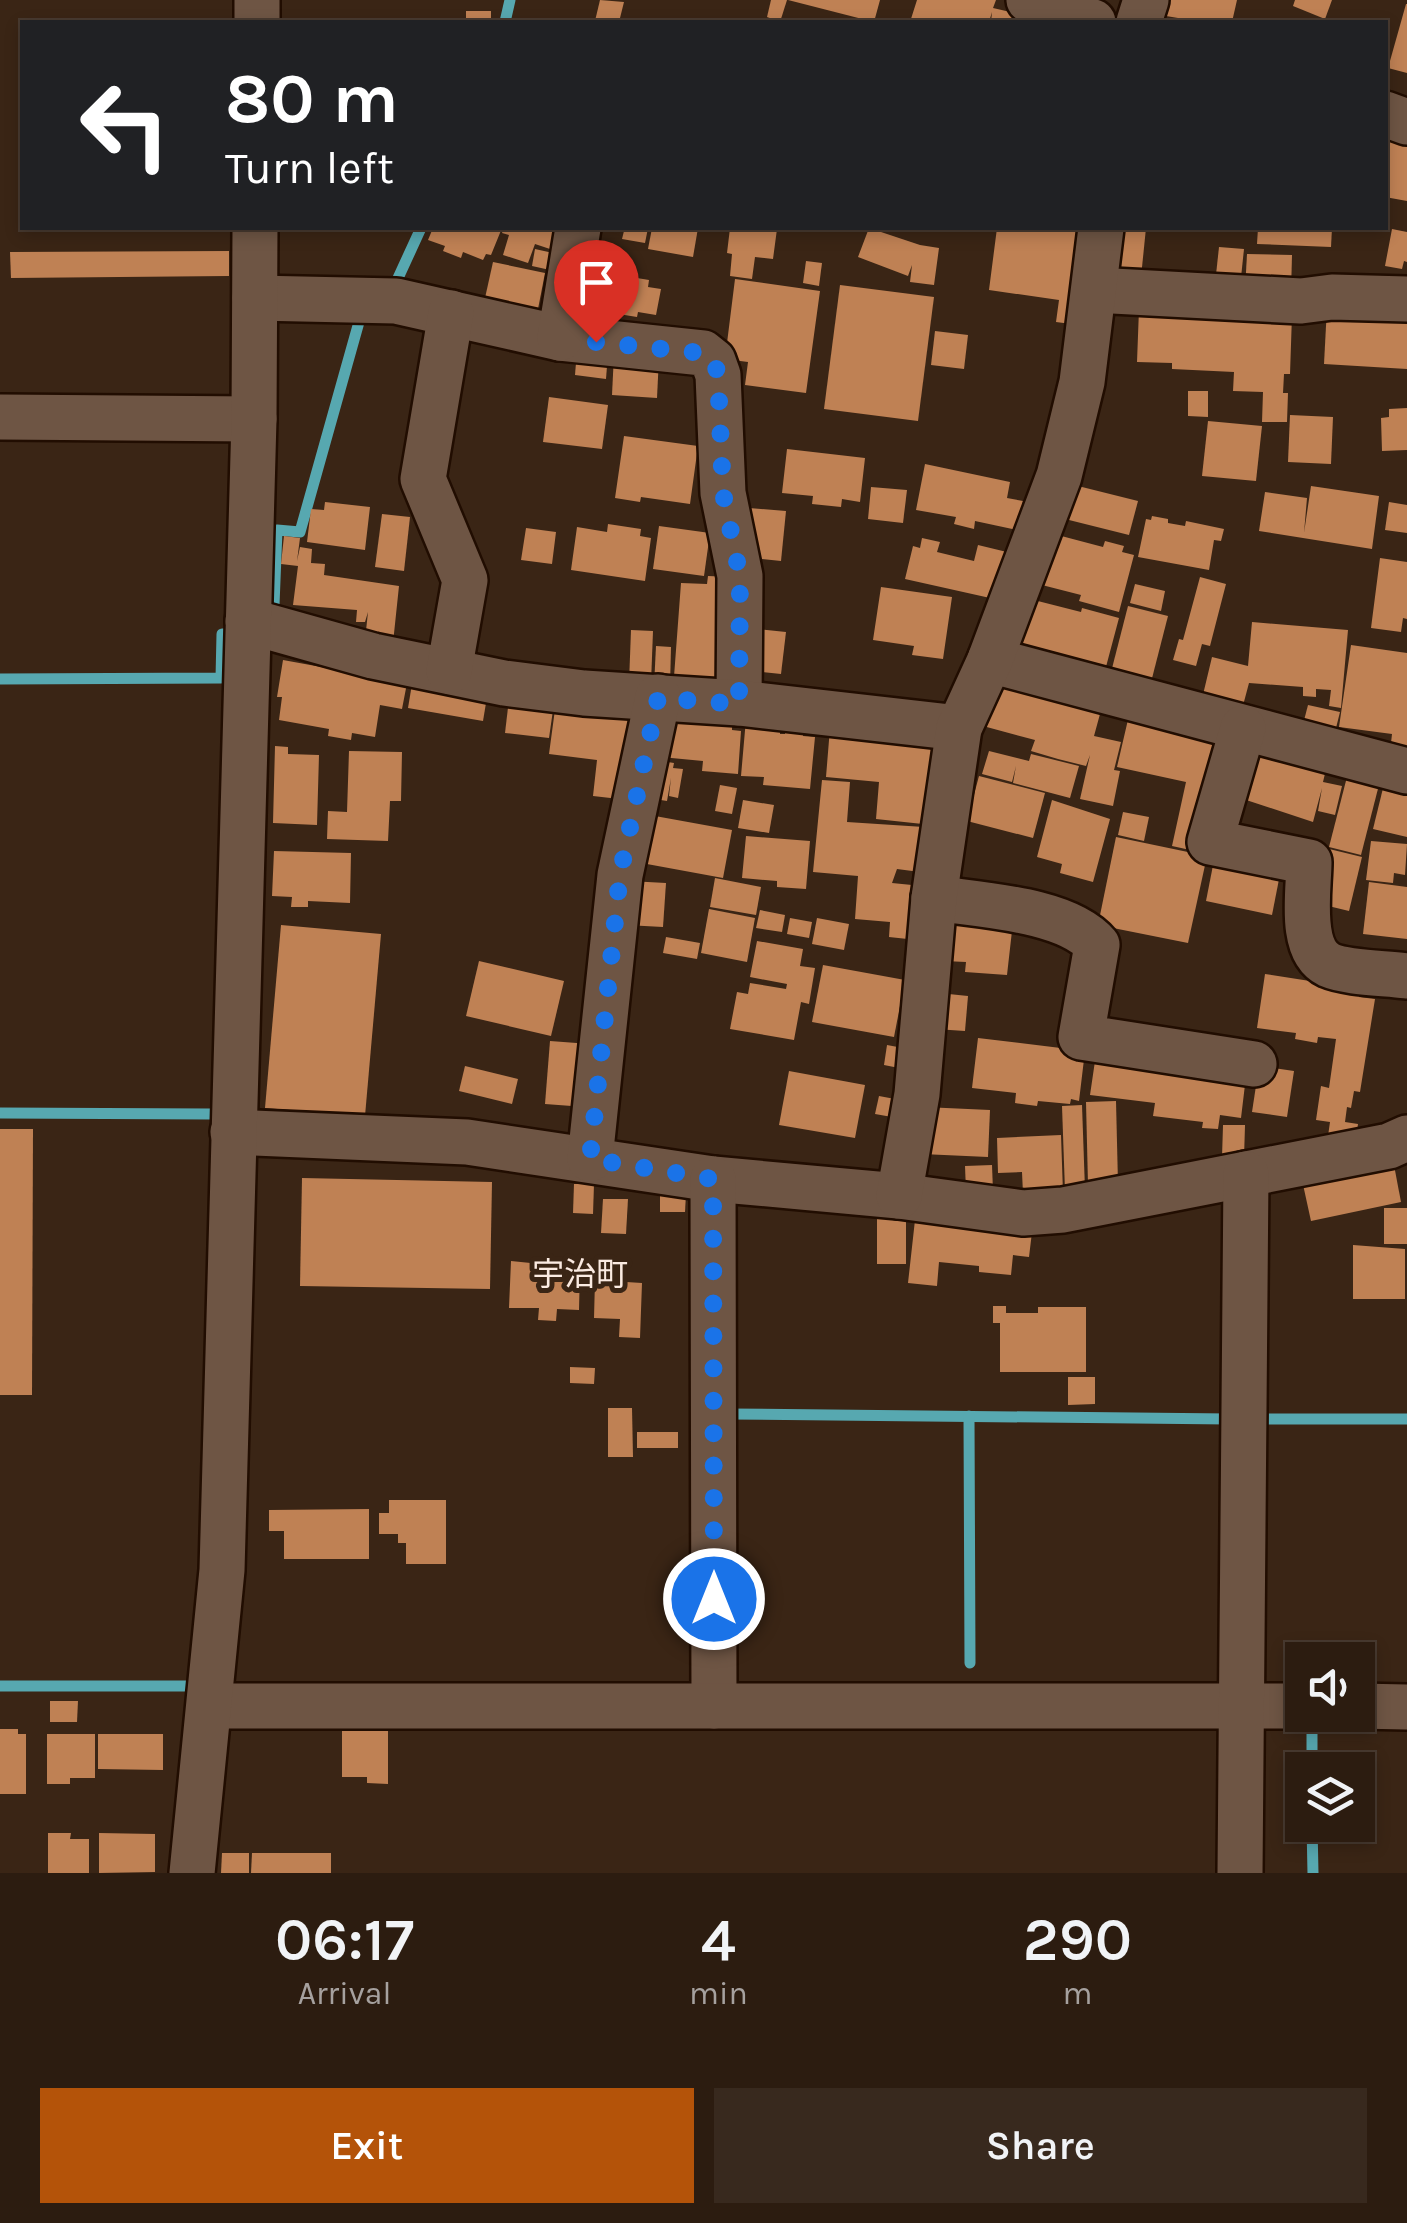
<!DOCTYPE html>
<meta charset="utf-8">
<style>
body{margin:0;font-family:Karla,"Noto Sans JP",sans-serif;background:#38291e;color:#f1f3f6;height:100vh;display:flex;flex-direction:column;font-size:38px;white-space:nowrap}
*{box-sizing:border-box;margin:0}
p{font-size:32px;color:#a6a19f}
.icon{flex:none;width:55px;height:55px;fill:none;stroke:currentColor;stroke-width:2;stroke-linecap:round;stroke-linejoin:round}
.map{position:relative;height:1873px;overflow:hidden}
.side{display:flex;flex-direction:column;background:#2c1c10;flex:1}
.side>*{flex:none}
.guide{position:absolute;left:20px;top:20px;width:1368px;height:210px;border-radius:0px;box-shadow:0 5px 15px #0003,0 0 0 2px #483a30;background:#202124;color:#fff;overflow:hidden}
.buttons{position:absolute;left:1285px;top:1642px;display:grid;gap:20px}
.buttons a{display:grid;place-items:center;width:90px;height:90px;border-radius:0px;background:#2c1c10;box-shadow:0 5px 15px #0003,0 0 0 2px #483a30;font-size:50px}
.pin{position:absolute;display:grid;place-items:center;width:85px;height:85px;color:#fff;margin:-102px -42px;border-radius:50% 50% 50% 0;rotate:-45deg;box-shadow:0 0 10px #0007}
.pin .icon{rotate:45deg}
.me{position:absolute;width:110px;margin:-55px;rotate:0deg;stroke-linejoin:round;filter:drop-shadow(0 0 8px #0008)}
.turn{display:flex;align-items:center;gap:35px;height:210px;padding:0 40px;font-size:45px}
.turn .icon{width:130px;height:130px;stroke-width:2.5}
.turn b{display:block;font-size:70px;line-height:85px}
.eta{display:flex;justify-content:space-evenly;align-items:center;height:170px;text-align:center}
.eta b{font-size:60px;font-weight:600;line-height:70px}
.action{display:flex;gap:20px;margin-top:auto;padding:20px 40px}
.action a{flex:1;height:115px;border-radius:0px;background:#b45309;color:#fff;font-size:40px;font-weight:600;line-height:115px;text-align:center}
.action a+a{background:#38291e;color:#f1f3f6}
.map>svg:first-child{display:block}
.lines{fill:none;stroke-linecap:round;stroke-linejoin:round}
.stream{stroke:#57a8b0;stroke-width:11}
.building{fill:#bf8154}
.minor-casing{stroke:#210d01;stroke-width:50}
.minor{stroke:#6e5544;stroke-width:45}
.route{stroke:#1a73e8;stroke-width:18;stroke-dasharray:0 32.4}
.labels{text-anchor:middle;stroke-width:10;stroke-linejoin:round;paint-order:stroke}
.quarter-label{font-size:32px;fill:#fbebe2;stroke:#3a2515}
</style>
<div class="map">
<svg width="1407" height="1873" viewBox="0 0 1407 1873">
<rect width="100%" height="100%" fill="#3a2515"/>
<g class="lines">
<g class="stream">
<path d="M 505,22 L 510,0"/>
<path d="M 393,289 L 421,228"/>
<path d="M 274,605 L 277,530 L 300,532 L 359,322 L 369,312"/>
<path d="M 0,679 L 221,678 L 222,634 L 228,634"/>
<path d="M 0,1113 L 210,1114"/>
<path d="M 728,1414 L 1229,1419"/>
<path d="M 969,1416 L 970,1663"/>
<path d="M 1254,1419 L 1407,1419"/>
<path d="M 0,1686 L 194,1686"/>
<path d="M 1312,1720 L 1312,1770"/>
<path d="M 1312,1825 L 1313,1873"/>
</g>
</g>
<g class="building">
<path d="M 600,0 L 624,2 L 619,22 L 595,21 Z"/>
<path d="M 771,0 L 787,0 L 780,22 L 767,17 Z"/>
<path d="M 788,0 L 880,0 L 874,22 Z"/>
<path d="M 917,0 L 996,0 L 993,8 L 1053,22 L 991,22 L 992,12 L 989,22 L 910,22 Z"/>
<path d="M 1162,0 L 1237,0 L 1232,22 L 1202,22 L 1160,15 Z"/>
<path d="M 1295,0 L 1332,0 L 1325,19 L 1293,6 Z"/>
<path d="M 1406,4 L 1407,4 L 1407,73 L 1388,68 Z"/>
<rect x="466" y="11" width="25" height="11"/>
<path d="M 1385,132 L 1407,136 L 1407,201 L 1385,197 Z"/>
<path d="M 433,228 L 502,228 L 491,255 L 486,254 L 483,260 L 463,252 L 461,258 L 443,251 L 445,246 L 428,240 Z"/>
<path d="M 504,228 L 557,228 L 550,249 L 535,244 L 528,263 L 503,255 L 509,235 L 502,233 Z"/>
<path d="M 615,228 L 648,228 L 645,243 L 622,239 L 624,231 Z"/>
<path d="M 652,228 L 698,228 L 693,257 L 648,249 Z"/>
<path d="M 730,228 L 777,229 L 773,259 L 755,257 L 752,279 L 730,276 L 732,254 L 727,253 Z"/>
<path d="M 869,228 L 920,245 L 939,248 L 934,285 L 910,282 L 912,265 L 908,276 L 858,257 Z"/>
<path d="M 997,228 L 1096,228 L 1079,325 L 1056,322 L 1059,300 L 989,290 Z"/>
<path d="M 1117,228 L 1146,228 L 1141,277 L 1113,274 Z"/>
<path d="M 1258,228 L 1332,228 L 1331,247 L 1257,244 Z"/>
<path d="M 1392,229 L 1407,232 L 1407,262 L 1404,261 L 1402,269 L 1385,266 Z"/>
<path d="M 1219,247 L 1244,249 L 1240,287 L 1215,284 Z"/>
<path d="M 535,249 L 562,255 L 559,272 L 532,266 Z"/>
<path d="M 229,251 L 229,276 L 11,278 L 10,252 Z"/>
<path d="M 1247,254 L 1292,255 L 1291,292 L 1245,290 Z"/>
<path d="M 806,261 L 822,263 L 819,286 L 803,283 Z"/>
<path d="M 493,262 L 545,273 L 538,309 L 485,298 Z"/>
<path d="M 583,269 L 649,280 L 648,287 L 661,289 L 656,315 L 638,312 L 637,317 L 606,312 L 607,307 L 596,305 L 597,300 L 590,298 L 591,292 L 579,290 Z"/>
<path d="M 735,279 L 820,291 L 806,393 L 745,385 L 748,362 L 725,359 Z"/>
<path d="M 840,285 L 934,297 L 918,421 L 824,409 Z"/>
<path d="M 1327,307 L 1407,312 L 1407,369 L 1324,364 Z"/>
<path d="M 1139,309 L 1292,315 L 1290,374 L 1284,374 L 1283,393 L 1288,393 L 1287,422 L 1262,422 L 1263,392 L 1233,391 L 1234,372 L 1172,369 L 1172,363 L 1137,362 Z"/>
<path d="M 935,331 L 968,335 L 964,369 L 931,365 Z"/>
<path d="M 577,350 L 608,353 L 606,379 L 575,375 Z"/>
<path d="M 614,354 L 659,357 L 657,398 L 612,395 Z"/>
<path d="M 1188,391 L 1208,391 L 1208,417 L 1188,416 Z"/>
<path d="M 549,397 L 608,405 L 602,449 L 543,442 Z"/>
<path d="M 1407,408 L 1407,450 L 1382,451 L 1381,418 L 1389,417 L 1389,409 Z"/>
<path d="M 1290,415 L 1333,417 L 1331,464 L 1288,462 Z"/>
<path d="M 1208,421 L 1262,426 L 1256,481 L 1202,476 Z"/>
<path d="M 624,436 L 698,446 L 690,504 L 641,497 L 640,502 L 615,498 Z"/>
<path d="M 787,449 L 865,458 L 860,502 L 842,499 L 841,507 L 812,504 L 813,496 L 782,493 Z"/>
<path d="M 925,464 L 1010,482 L 1007,498 L 1023,501 L 1017,530 L 975,521 L 974,529 L 954,524 L 956,517 L 916,510 Z"/>
<path d="M 1074,485 L 1138,501 L 1129,535 L 1065,519 Z"/>
<path d="M 1311,486 L 1379,496 L 1372,549 L 1259,531 L 1265,492 L 1307,498 L 1304,533 Z"/>
<path d="M 871,487 L 907,490 L 903,523 L 868,519 Z"/>
<path d="M 325,502 L 370,507 L 365,550 L 307,542 L 311,509 L 324,510 Z"/>
<path d="M 1389,502 L 1407,505 L 1407,533 L 1385,530 Z"/>
<path d="M 749,508 L 786,511 L 781,561 L 743,557 Z"/>
<path d="M 382,514 L 410,517 L 404,571 L 375,567 Z"/>
<path d="M 1152,516 L 1168,519 L 1168,523 L 1185,526 L 1186,521 L 1224,529 L 1221,541 L 1214,540 L 1209,570 L 1138,557 L 1146,519 L 1151,520 Z"/>
<path d="M 608,524 L 641,529 L 640,536 L 651,538 L 645,581 L 571,570 L 577,527 L 607,532 Z"/>
<path d="M 659,526 L 710,533 L 704,576 L 653,569 Z"/>
<path d="M 526,528 L 556,532 L 552,564 L 521,560 Z"/>
<path d="M 1050,533 L 1103,547 L 1105,541 L 1124,546 L 1122,552 L 1134,555 L 1119,612 L 1079,601 L 1081,595 L 1038,584 Z"/>
<path d="M 284,536 L 300,538 L 297,561 L 300,547 L 312,549 L 311,563 L 325,564 L 324,575 L 399,586 L 393,643 L 365,640 L 368,612 L 365,622 L 356,622 L 357,610 L 293,605 L 298,566 L 281,564 Z"/>
<path d="M 922,538 L 940,542 L 937,552 L 974,561 L 978,545 L 1011,553 L 999,600 L 905,579 L 913,546 L 920,548 Z"/>
<path d="M 1380,558 L 1407,562 L 1407,619 L 1403,618 L 1401,632 L 1371,628 Z"/>
<path d="M 708,576 L 731,577 L 727,691 L 673,690 L 681,583 L 707,584 Z"/>
<path d="M 1200,577 L 1226,584 L 1210,646 L 1202,644 L 1196,666 L 1173,660 L 1179,639 L 1183,640 Z"/>
<path d="M 1135,584 L 1165,591 L 1161,611 L 1130,603 Z"/>
<path d="M 881,587 L 952,597 L 943,659 L 912,655 L 914,646 L 873,640 Z"/>
<path d="M 1026,598 L 1081,612 L 1082,608 L 1119,618 L 1103,678 L 1012,655 Z"/>
<path d="M 1128,606 L 1168,616 L 1149,690 L 1109,680 Z"/>
<path d="M 1252,622 L 1348,630 L 1341,708 L 1329,706 L 1331,690 L 1316,689 L 1316,697 L 1303,696 L 1303,687 L 1249,683 L 1241,713 L 1201,703 L 1212,657 L 1248,666 Z"/>
<path d="M 757,629 L 786,632 L 781,674 L 753,671 Z"/>
<path d="M 631,630 L 653,631 L 651,683 L 629,683 Z"/>
<path d="M 1351,645 L 1407,653 L 1407,763 L 1389,761 L 1392,734 L 1339,727 Z"/>
<path d="M 656,646 L 671,647 L 670,687 L 654,686 Z"/>
<path d="M 283,660 L 376,677 L 408,678 L 402,709 L 380,705 L 375,737 L 352,733 L 351,740 L 328,736 L 329,729 L 279,720 L 282,697 L 277,697 Z"/>
<path d="M 997,673 L 1103,703 L 1094,736 L 1121,742 L 1114,770 L 1120,771 L 1113,806 L 1080,799 L 1090,755 L 1086,766 L 1058,759 L 1031,751 L 1035,740 L 983,726 Z"/>
<path d="M 413,678 L 488,691 L 483,721 L 408,708 Z"/>
<path d="M 509,699 L 554,703 L 549,738 L 505,733 Z"/>
<path d="M 556,702 L 642,712 L 628,800 L 593,796 L 597,760 L 549,754 Z"/>
<path d="M 1308,705 L 1340,712 L 1333,740 L 1301,732 Z"/>
<path d="M 1130,711 L 1231,734 L 1204,853 L 1172,846 L 1186,782 L 1117,767 Z"/>
<path d="M 665,713 L 732,718 L 732,730 L 741,731 L 738,774 L 702,771 L 703,761 L 661,757 Z"/>
<path d="M 746,719 L 780,722 L 780,734 L 785,734 L 785,725 L 804,726 L 803,736 L 815,737 L 810,789 L 763,785 L 764,777 L 741,776 Z"/>
<path d="M 830,728 L 940,738 L 932,825 L 876,819 L 879,782 L 826,777 Z"/>
<path d="M 1248,742 L 1328,761 L 1323,782 L 1342,786 L 1335,815 L 1318,811 L 1322,788 L 1313,822 L 1234,796 Z"/>
<path d="M 275,746 L 288,747 L 288,754 L 319,755 L 317,825 L 273,823 Z"/>
<path d="M 349,751 L 402,752 L 401,801 L 390,801 L 388,841 L 327,839 L 328,811 L 347,812 Z"/>
<path d="M 989,751 L 1029,761 L 1031,754 L 1079,766 L 1070,798 L 1013,783 L 1016,766 L 1012,782 L 982,774 Z"/>
<path d="M 655,760 L 674,763 L 673,768 L 683,769 L 678,798 L 669,796 L 671,778 L 667,801 L 648,798 Z"/>
<path d="M 1349,769 L 1381,777 L 1361,855 L 1329,847 Z"/>
<path d="M 979,776 L 1045,793 L 1033,838 L 967,821 Z"/>
<path d="M 1386,776 L 1407,781 L 1407,837 L 1373,829 Z"/>
<path d="M 822,780 L 850,782 L 847,822 L 924,827 L 920,872 L 897,869 L 892,883 L 922,886 L 917,940 L 889,937 L 890,922 L 855,919 L 858,876 L 813,872 Z"/>
<path d="M 720,785 L 737,788 L 732,814 L 715,811 Z"/>
<path d="M 743,800 L 774,805 L 769,833 L 738,828 Z"/>
<path d="M 1052,800 L 1110,819 L 1093,882 L 1060,873 L 1062,864 L 1037,857 Z"/>
<path d="M 1123,812 L 1149,817 L 1144,841 L 1118,835 Z"/>
<path d="M 644,814 L 732,830 L 723,878 L 636,862 Z"/>
<path d="M 746,836 L 810,841 L 806,889 L 777,887 L 777,881 L 742,878 Z"/>
<path d="M 1116,837 L 1207,856 L 1188,943 L 1098,925 Z"/>
<path d="M 1371,841 L 1407,844 L 1405,875 L 1394,873 L 1393,883 L 1366,880 Z"/>
<path d="M 1321,847 L 1362,857 L 1349,911 L 1316,903 Z"/>
<path d="M 274,851 L 351,853 L 350,903 L 308,901 L 308,907 L 291,907 L 292,897 L 272,896 Z"/>
<path d="M 1215,855 L 1281,869 L 1272,915 L 1206,901 Z"/>
<path d="M 715,878 L 761,887 L 756,915 L 710,907 Z"/>
<path d="M 629,881 L 666,883 L 663,927 L 626,925 Z"/>
<path d="M 1369,882 L 1407,887 L 1407,939 L 1363,934 Z"/>
<path d="M 709,909 L 755,918 L 747,962 L 701,953 Z"/>
<path d="M 760,910 L 785,915 L 782,932 L 756,928 Z"/>
<path d="M 948,916 L 1013,922 L 1007,975 L 965,972 L 966,962 L 944,961 Z"/>
<path d="M 790,918 L 812,922 L 809,938 L 787,934 Z"/>
<path d="M 817,918 L 849,924 L 844,950 L 812,944 Z"/>
<path d="M 281,925 L 381,934 L 365,1116 L 265,1108 Z"/>
<path d="M 666,937 L 700,943 L 697,959 L 663,953 Z"/>
<path d="M 757,941 L 803,949 L 800,966 L 815,968 L 809,1004 L 801,1002 L 794,1040 L 730,1029 L 737,992 L 748,994 L 750,983 L 786,989 L 787,984 L 750,977 Z"/>
<path d="M 479,961 L 564,981 L 551,1036 L 466,1016 Z"/>
<path d="M 823,965 L 905,980 L 894,1037 L 812,1022 Z"/>
<path d="M 1265,974 L 1361,989 L 1359,997 L 1375,999 L 1360,1092 L 1354,1091 L 1351,1108 L 1347,1107 L 1345,1122 L 1358,1124 L 1356,1138 L 1327,1143 L 1330,1122 L 1316,1120 L 1321,1086 L 1329,1088 L 1336,1039 L 1318,1037 L 1317,1043 L 1295,1039 L 1296,1033 L 1257,1028 Z"/>
<path d="M 939,993 L 968,996 L 965,1031 L 935,1029 Z"/>
<path d="M 978,1038 L 1085,1051 L 1079,1101 L 1071,1099 L 1070,1104 L 1038,1101 L 1037,1106 L 1015,1103 L 1016,1093 L 972,1088 Z"/>
<path d="M 550,1041 L 590,1044 L 585,1107 L 545,1104 Z"/>
<path d="M 887,1045 L 903,1048 L 899,1068 L 884,1065 Z"/>
<path d="M 1095,1061 L 1247,1068 L 1241,1118 L 1220,1115 L 1218,1129 L 1202,1128 L 1203,1122 L 1153,1116 L 1155,1103 L 1090,1095 Z"/>
<path d="M 465,1066 L 518,1079 L 512,1104 L 459,1091 Z"/>
<path d="M 1259,1066 L 1294,1071 L 1287,1117 L 1252,1112 Z"/>
<path d="M 789,1071 L 865,1085 L 855,1138 L 779,1125 Z"/>
<path d="M 879,1096 L 895,1099 L 892,1117 L 875,1114 Z"/>
<path d="M 1116,1101 L 1118,1184 L 1088,1185 L 1086,1102 Z"/>
<path d="M 1082,1105 L 1085,1190 L 1065,1191 L 1062,1106 Z"/>
<path d="M 924,1107 L 990,1110 L 988,1157 L 922,1154 Z"/>
<path d="M 1223,1125 L 1245,1125 L 1244,1157 L 1222,1157 Z"/>
<path d="M 0,1129 L 33,1129 L 32,1395 L 0,1395 Z"/>
<path d="M 1061,1135 L 1063,1193 L 1023,1194 L 1022,1172 L 998,1173 L 997,1138 Z"/>
<path d="M 1393,1160 L 1401,1202 L 1311,1221 L 1302,1180 Z"/>
<path d="M 992,1165 L 993,1191 L 966,1191 L 965,1166 Z"/>
<path d="M 302,1178 L 492,1182 L 490,1289 L 300,1286 Z"/>
<path d="M 574,1184 L 594,1184 L 593,1214 L 573,1213 Z"/>
<path d="M 660,1193 L 686,1194 L 685,1212 L 660,1212 Z"/>
<path d="M 603,1199 L 628,1199 L 626,1234 L 601,1233 Z"/>
<rect x="1384" y="1208" width="23" height="36"/>
<rect x="877" y="1218" width="29" height="46"/>
<path d="M 915,1220 L 1032,1232 L 1029,1257 L 1013,1255 L 1011,1275 L 979,1272 L 979,1266 L 939,1262 L 937,1286 L 908,1283 Z"/>
<path d="M 1353,1245 L 1405,1249 L 1405,1299 L 1353,1299 Z"/>
<path d="M 511,1261 L 580,1268 L 579,1310 L 557,1309 L 556,1321 L 538,1320 L 539,1308 L 509,1308 Z"/>
<path d="M 595,1280 L 642,1283 L 640,1338 L 619,1337 L 620,1319 L 594,1318 Z"/>
<path d="M 993,1306 L 1006,1306 L 1006,1313 L 1038,1313 L 1038,1307 L 1086,1307 L 1086,1372 L 1000,1372 L 1000,1323 L 993,1323 Z"/>
<path d="M 570,1367 L 595,1368 L 594,1384 L 570,1383 Z"/>
<path d="M 1068,1377 L 1095,1377 L 1095,1404 L 1068,1405 Z"/>
<path d="M 608,1408 L 632,1408 L 633,1457 L 608,1457 Z"/>
<rect x="637" y="1432" width="41" height="16"/>
<path d="M 389,1500 L 446,1500 L 446,1564 L 406,1564 L 406,1543 L 398,1543 L 398,1534 L 379,1534 L 379,1513 L 389,1513 Z"/>
<path d="M 369,1509 L 369,1559 L 284,1559 L 284,1531 L 269,1531 L 269,1510 Z"/>
<path d="M 50,1701 L 78,1701 L 77,1722 L 50,1722 Z"/>
<path d="M 342,1719 L 388,1725 L 388,1784 L 367,1783 L 367,1777 L 342,1777 Z"/>
<path d="M 0,1729 L 18,1729 L 18,1734 L 26,1734 L 26,1794 L 0,1794 Z"/>
<path d="M 47,1734 L 95,1734 L 95,1778 L 70,1778 L 70,1784 L 47,1784 Z"/>
<path d="M 98,1734 L 163,1734 L 163,1770 L 98,1769 Z"/>
<path d="M 48,1833 L 71,1833 L 70,1839 L 89,1839 L 89,1873 L 48,1873 Z"/>
<path d="M 99,1833 L 155,1834 L 155,1872 L 99,1873 Z"/>
<path d="M 222,1853 L 249,1853 L 249,1873 L 221,1873 Z"/>
<path d="M 252,1853 L 331,1853 L 331,1873 L 251,1873 Z"/>
</g>
<g class="lines">
<defs>
<g id="minor">
<path d="M 1029,0 L 1093,22"/>
<path d="M 257,22 L 257,0"/>
<path d="M 1139,22 L 1146,0"/>
<path d="M 1385,114 L 1407,122"/>
<path d="M 1094,290 L 1301,301 L 1332,297 L 1407,299"/>
<path d="M 255,298 L 396,301 L 560,338 L 703,353 L 713,361 L 718,375 L 723,493 L 740,576 L 739,703"/>
<path d="M 560,338 L 578,228"/>
<path d="M 0,417 L 254,419"/>
<path d="M 248,621 L 373,656 L 504,683 L 584,693 L 739,703 L 959,728"/>
<path d="M 990,660 L 1407,771"/>
<path d="M 449,671 L 465,580 L 423,479 L 451,313"/>
<path d="M 1243,728 L 1210,842 L 1309,862 C 1309,890 1298,950 1329,965 C 1347,973 1386,973 1407,976"/>
<path d="M 934,898 C 980,905 1067,909 1097,945 L 1081,1037 L 1254,1064"/>
<path d="M 233,1132 L 467,1142 L 713,1179 L 899,1196 L 1023,1213 L 1063,1210 L 1389,1146 L 1407,1138"/>
<path d="M 590,1159 L 620,875 L 658,697"/>
<path d="M 713,1179 L 714,1706"/>
<path d="M 899,1196 L 917,1094 L 934,898 L 959,728 L 990,660 L 1059,476 L 1082,382 L 1101,228"/>
<path d="M 210,1706 L 1302,1706"/>
<path d="M 1358,1706 L 1407,1707"/>
<path d="M 192,1873 L 222,1570 L 254,419 L 255,228"/>
<path d="M 1240,1873 L 1246,1174"/>
</g>
</defs>
<use href="#minor" class="minor-casing"/>
<use href="#minor" class="minor"/>
</g>
<g class="lines">
<path class="route" d="M 596,342 L 703,353 L 714,361 L 718,375 L 723,493 L 740,576 L 739,704 L 658,698 L 620,874 L 590,1159 L 713,1179 L 714,1599"/>
</g>
<g class="labels">
<g class="quarter-label">
<text x="580" y="1285">宇治町</text>
</g>
</g>
</svg>
<div class="buttons">
<a><svg class="icon" aria-label="sound" viewBox="0 0 24 24"><path d="M4 9h4l5-4v14l-5-4H4zM17 9q2 3 0 6"/></svg></a>
<a><svg class="icon" aria-label="layers" viewBox="0 0 24 24"><path d="M12 4l9 5-9 5-9-5zM3 14l9 5 9-5"/></svg></a>
</div>
<div class="pin" style="left:596px;top:342px;background:#d93025"><svg class="icon" aria-label="arrive" viewBox="0 0 24 24"><path d="M6 21V4h12l-3 4 3 4H6"/></svg></div>
<svg class="me" style="left:714px;top:1599px" viewBox="-20 -20 40 40"><circle r="17" fill="#1a73e8" stroke="#fff" stroke-width="3"/><path d="M0-11L8 9 0 5-8 9z" fill="#fff"/></svg>
<div class="guide">
<div class="turn"><svg class="icon" aria-label="left" viewBox="0 0 24 24"><path d="M17 20v-9H6M10 6l-5 5 5 5"/></svg><div><b>80 m</b>Turn left</div></div>
</div>
</div>
<section class="side">
<div class="eta">
<div><b>06:17</b><p>Arrival</p></div>
<div><b>4</b><p>min</p></div>
<div><b>290</b><p>m</p></div>
</div>
<div class="action"><a>Exit</a><a>Share</a></div>
</section>
